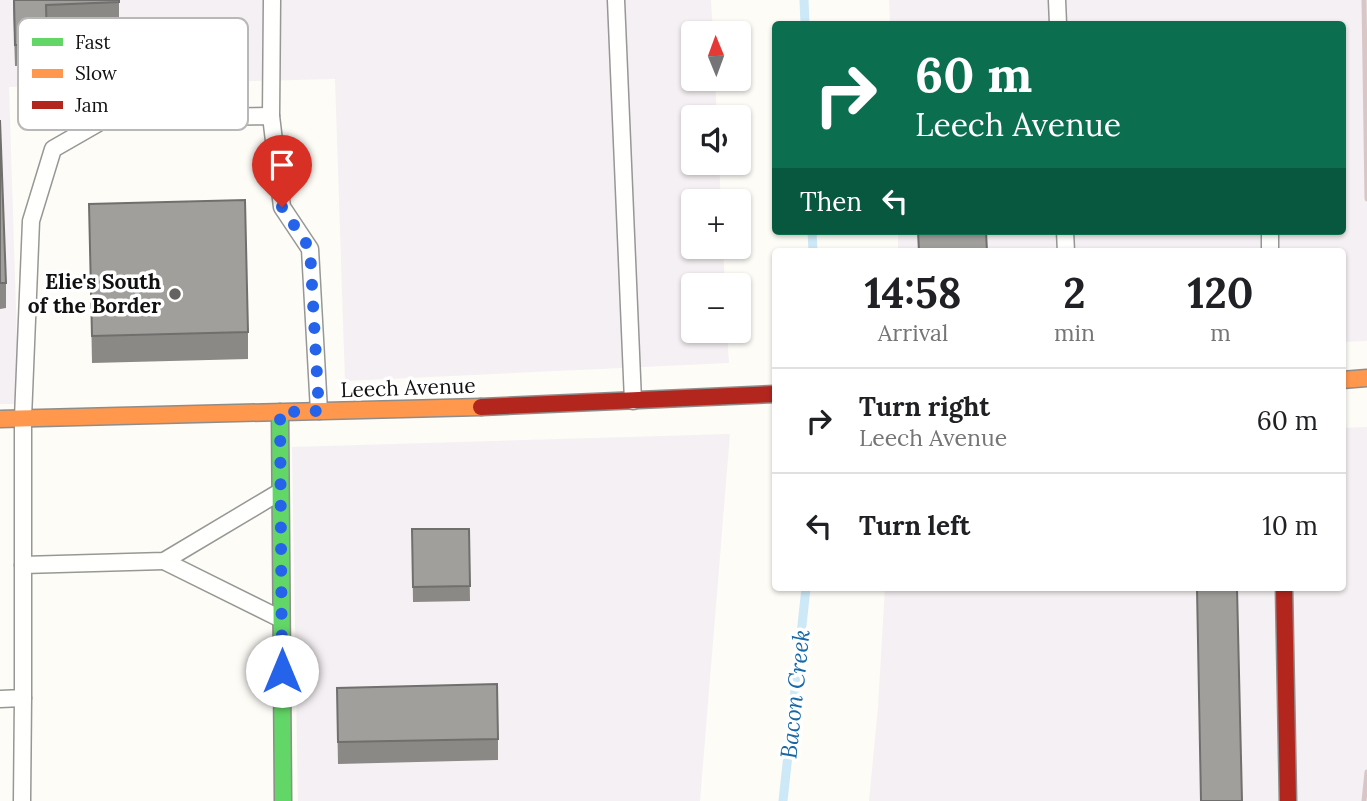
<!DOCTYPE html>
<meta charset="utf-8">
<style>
body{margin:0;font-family:Lora,serif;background:#f2f2f2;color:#202124;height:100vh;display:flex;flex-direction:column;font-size:26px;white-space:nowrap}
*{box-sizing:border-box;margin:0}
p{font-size:23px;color:#757577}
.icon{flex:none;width:38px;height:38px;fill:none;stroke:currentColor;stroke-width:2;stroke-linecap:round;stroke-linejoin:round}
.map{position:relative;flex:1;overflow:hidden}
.sheet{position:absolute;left:772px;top:248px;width:574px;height:343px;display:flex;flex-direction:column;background:#fff;border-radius:7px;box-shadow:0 2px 5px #0004}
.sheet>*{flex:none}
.guide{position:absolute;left:772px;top:21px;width:574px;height:214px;border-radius:7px;box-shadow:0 2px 5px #0004;background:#0b6e4f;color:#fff;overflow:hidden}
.needle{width:46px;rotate:359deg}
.buttons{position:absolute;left:681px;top:21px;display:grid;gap:14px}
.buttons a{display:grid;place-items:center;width:70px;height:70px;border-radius:7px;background:#fff;box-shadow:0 2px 5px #0004;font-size:35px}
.pin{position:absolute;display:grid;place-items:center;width:60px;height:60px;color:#fff;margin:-72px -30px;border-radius:50% 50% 50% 0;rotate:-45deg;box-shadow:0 0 7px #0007}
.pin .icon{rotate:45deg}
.me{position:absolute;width:77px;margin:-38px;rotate:0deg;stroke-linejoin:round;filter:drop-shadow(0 0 5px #0008)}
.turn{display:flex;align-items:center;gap:24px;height:147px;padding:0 28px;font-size:32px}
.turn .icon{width:91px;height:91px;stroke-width:2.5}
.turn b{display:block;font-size:49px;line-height:60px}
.then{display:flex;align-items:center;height:66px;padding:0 28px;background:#0003;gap:14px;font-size:26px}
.eta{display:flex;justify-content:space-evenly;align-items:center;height:119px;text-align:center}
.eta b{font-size:42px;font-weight:700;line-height:49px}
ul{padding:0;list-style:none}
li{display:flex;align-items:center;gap:21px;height:105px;padding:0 28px;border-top:2px solid #e0e0e0}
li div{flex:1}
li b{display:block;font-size:26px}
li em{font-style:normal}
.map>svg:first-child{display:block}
.industrial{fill:#f5f0f3}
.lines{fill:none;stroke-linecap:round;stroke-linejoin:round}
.stream{stroke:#cde8f7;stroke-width:9}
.lane-casing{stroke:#979795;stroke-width:19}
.fast-casing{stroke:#8e8d8b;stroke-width:19}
.slow-casing{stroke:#8e8d8b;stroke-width:19}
.jam-casing{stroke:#8e8d8b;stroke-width:19}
.lane{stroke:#fffffe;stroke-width:16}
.fast{stroke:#63d668;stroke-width:16}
.slow{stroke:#ff974d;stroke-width:16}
.jam{stroke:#b3261e;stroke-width:16}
.rail{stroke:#d9c6c7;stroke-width:5}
.wall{fill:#8a8986}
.building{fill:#a19f9c;stroke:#716f6d;stroke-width:2}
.route{stroke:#2563eb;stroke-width:12;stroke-dasharray:0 21.6}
.poi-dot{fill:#646362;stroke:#fff;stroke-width:2.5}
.labels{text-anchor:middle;stroke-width:7;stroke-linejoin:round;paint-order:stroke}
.poi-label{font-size:21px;font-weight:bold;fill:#111;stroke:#fff;text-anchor:end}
.street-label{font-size:21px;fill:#111;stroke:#fff}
.water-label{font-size:23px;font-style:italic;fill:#1768a6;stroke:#fff}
.key{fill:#fff;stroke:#b8b8b8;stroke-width:2}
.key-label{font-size:19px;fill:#111}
</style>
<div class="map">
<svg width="1367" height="801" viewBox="0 0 1367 801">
<rect width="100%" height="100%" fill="#fdfcf7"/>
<g class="industrial">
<path d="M 0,0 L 711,0 L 713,33 L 693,33 L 693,79 L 715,79 L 717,117 L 693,117 L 693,163 L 719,163 L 721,201 L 693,201 L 693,247 L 723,247 L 725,285 L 693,285 L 693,331 L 727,331 L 729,363 L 345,381 L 335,79 L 9,87 L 19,404 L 0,404 Z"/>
<path d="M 889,0 L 1367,0 L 1367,341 L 1342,342 L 1342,252 L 898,252 L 898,231 L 1342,231 L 1342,24 L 890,24 Z"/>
<path d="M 1367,427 L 1367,801 L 869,801 L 878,707 L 885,588 L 1342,588 L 1342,428 Z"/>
<path d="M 730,434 L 700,801 L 298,801 L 292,447 Z"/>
</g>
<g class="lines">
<g class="stream">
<path d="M 804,0 L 805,24"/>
<path d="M 812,231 L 813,252"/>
<path d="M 783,801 L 806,588"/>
</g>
<defs>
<g id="lane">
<path d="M 616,0 L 633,401"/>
<path d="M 1057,0 L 1058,24"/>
<path d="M 271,116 L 272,0"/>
<path d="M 1065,231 L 1066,252"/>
<path d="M 1270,231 L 1270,252"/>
<path d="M 164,561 L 281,619"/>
<path d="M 23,565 L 164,561 L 278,493"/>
<path d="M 0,699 L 23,698 L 23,418 L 31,221 L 53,149 L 107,118 L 271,116 L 282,207 L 310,249 L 319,411"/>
<path d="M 22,801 L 23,698"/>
</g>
<path id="fast" d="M 280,412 L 283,801"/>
<g id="slow">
<path d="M 1342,380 L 1367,378"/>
<path d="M 0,419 L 481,407"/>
</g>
<g id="jam">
<path d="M 481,407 L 775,394"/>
<path d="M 1284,588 L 1288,801"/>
</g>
</defs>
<use href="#lane" class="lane-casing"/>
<use href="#fast" class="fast-casing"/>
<use href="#slow" class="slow-casing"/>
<use href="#jam" class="jam-casing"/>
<use href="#lane" class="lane"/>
<use href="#fast" class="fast"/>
<use href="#slow" class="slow"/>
<use href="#jam" class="jam"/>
<g class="rail">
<path d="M 1364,0 L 1367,199"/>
<path d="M 1364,801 L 1367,772"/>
</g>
</g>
<g class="wall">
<path d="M 13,0 L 119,0 L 119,24 L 46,26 L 47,65 L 15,66 Z"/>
<path d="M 0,120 L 6,283 L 6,308 L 0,309 Z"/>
<path d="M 89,204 L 248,332 L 248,359 L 92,363 Z"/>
<path d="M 412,529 L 469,529 L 470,601 L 413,602 Z"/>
<path d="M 337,709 L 498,739 L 498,760 L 338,764 Z"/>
</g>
<g class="building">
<path d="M 14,0 L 119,0 L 119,2 L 46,5 L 47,44 L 15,45 Z"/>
<path d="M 0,120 L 6,283 L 0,283 Z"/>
<path d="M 245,200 L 248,332 L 92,336 L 89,204 Z"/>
<path d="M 918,231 L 986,231 L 987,252 L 919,252 Z"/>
<path d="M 412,529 L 469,529 L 470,586 L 413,587 Z"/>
<path d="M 1197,588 L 1237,588 L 1242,801 L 1201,801 Z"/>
<path d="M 497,684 L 498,739 L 338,742 L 337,688 Z"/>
</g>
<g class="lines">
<path class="route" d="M 282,207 L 310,249 L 319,411 L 280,412 L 282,671"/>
</g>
<circle class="poi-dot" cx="175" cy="294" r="7"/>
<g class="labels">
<g class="poi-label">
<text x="161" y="289">Elie's South<tspan x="161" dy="24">of the Border</tspan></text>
</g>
<g class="street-label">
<text transform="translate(408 388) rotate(-2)" y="7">Leech Avenue</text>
</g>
<g class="water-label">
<text transform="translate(795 694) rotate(-84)" y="8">Bacon Creek</text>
</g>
</g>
<rect x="18" y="18" width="230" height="112" rx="10" class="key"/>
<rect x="32" y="38" width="31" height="8" fill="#63d668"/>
<rect x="32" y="69" width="31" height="9" fill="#ff974d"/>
<rect x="32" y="101" width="31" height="8" fill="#b3261e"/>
<g class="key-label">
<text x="75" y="49">Fast</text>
<text x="75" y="80">Slow</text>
<text x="75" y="112">Jam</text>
</g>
</svg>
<div class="buttons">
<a><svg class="needle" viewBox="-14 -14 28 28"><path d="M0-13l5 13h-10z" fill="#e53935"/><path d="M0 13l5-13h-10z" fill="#757577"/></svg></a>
<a><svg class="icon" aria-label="sound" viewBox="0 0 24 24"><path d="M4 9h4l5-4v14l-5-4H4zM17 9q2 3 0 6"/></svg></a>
<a>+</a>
<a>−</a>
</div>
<div class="pin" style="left:282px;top:207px;background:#d93025"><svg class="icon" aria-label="arrive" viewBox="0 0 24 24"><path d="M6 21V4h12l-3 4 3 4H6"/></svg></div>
<svg class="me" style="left:282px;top:671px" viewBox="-20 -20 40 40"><circle r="19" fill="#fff"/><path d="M0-13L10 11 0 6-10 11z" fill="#2563eb"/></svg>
<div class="guide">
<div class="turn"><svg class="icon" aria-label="right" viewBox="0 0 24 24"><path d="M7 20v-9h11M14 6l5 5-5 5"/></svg><div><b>60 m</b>Leech Avenue</div></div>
<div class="then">Then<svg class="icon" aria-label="left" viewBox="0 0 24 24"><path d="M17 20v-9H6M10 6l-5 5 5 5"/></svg></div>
</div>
<section class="sheet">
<div class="eta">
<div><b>14:58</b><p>Arrival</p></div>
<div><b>2</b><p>min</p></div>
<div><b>120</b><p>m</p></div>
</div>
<ul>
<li><svg class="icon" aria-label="right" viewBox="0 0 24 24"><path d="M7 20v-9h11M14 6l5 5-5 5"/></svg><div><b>Turn right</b><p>Leech Avenue</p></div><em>60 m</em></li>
<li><svg class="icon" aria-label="left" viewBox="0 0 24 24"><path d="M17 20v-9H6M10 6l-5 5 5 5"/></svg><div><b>Turn left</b></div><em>10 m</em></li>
</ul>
</section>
</div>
